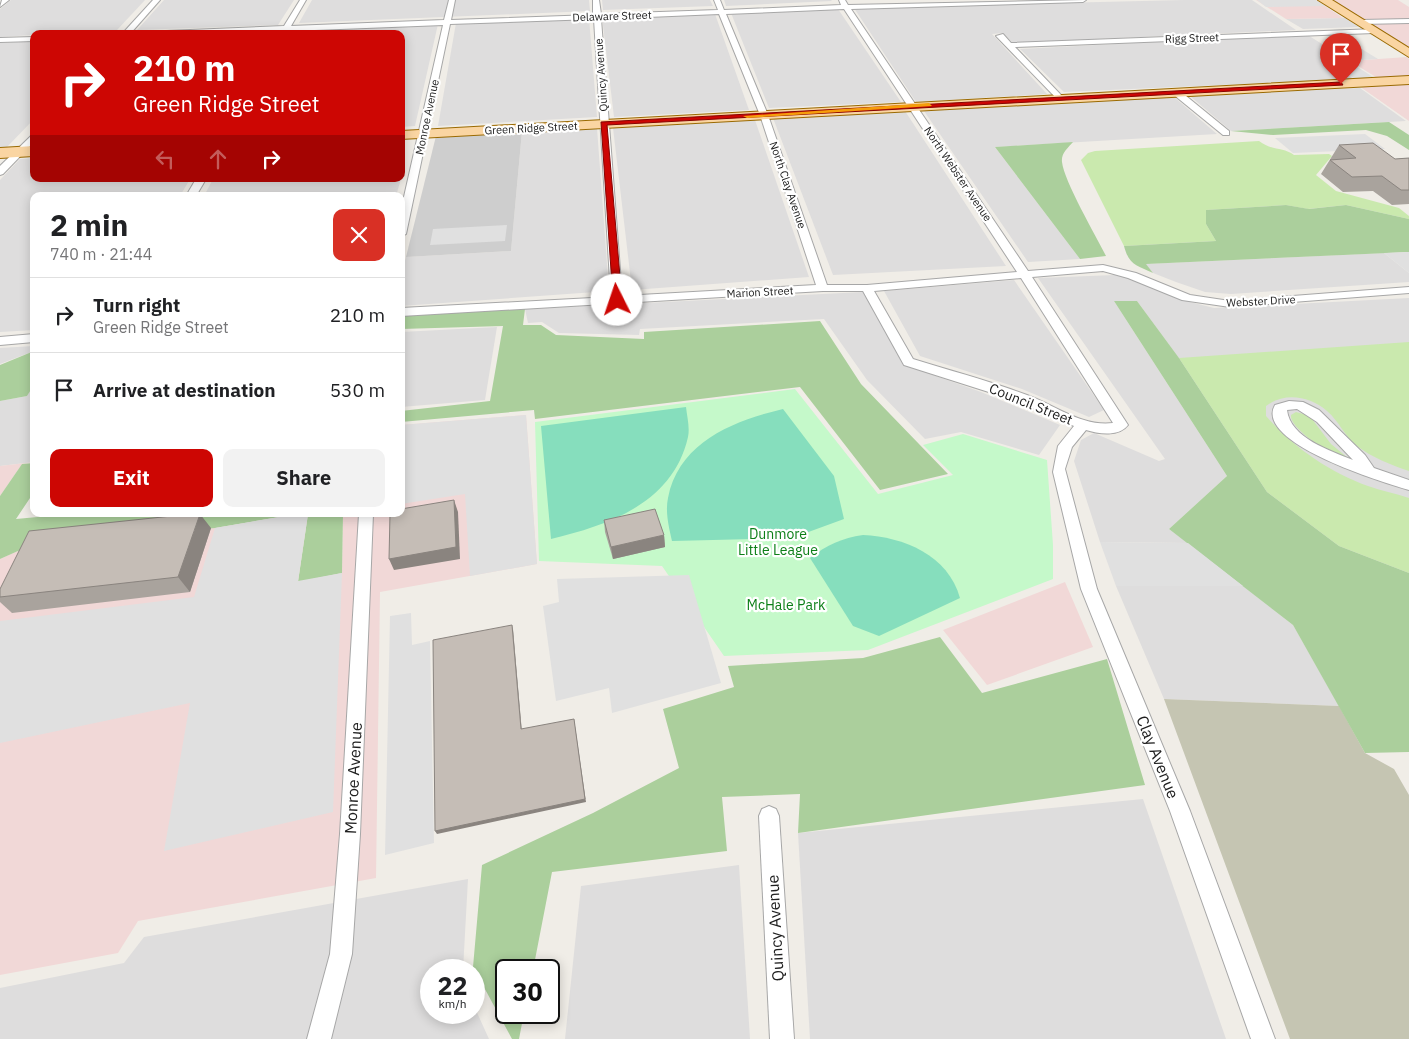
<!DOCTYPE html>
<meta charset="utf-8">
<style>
body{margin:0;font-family:"IBM Plex Sans",sans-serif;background:#f2f2f2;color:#202124;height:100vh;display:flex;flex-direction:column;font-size:19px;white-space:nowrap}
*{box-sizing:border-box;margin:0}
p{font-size:16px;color:#757577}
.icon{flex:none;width:28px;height:28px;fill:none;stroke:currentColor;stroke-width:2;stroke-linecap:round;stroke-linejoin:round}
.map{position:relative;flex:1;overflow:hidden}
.details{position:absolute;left:30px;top:192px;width:375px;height:325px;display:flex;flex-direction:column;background:#fff;border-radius:10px;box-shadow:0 2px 12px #0003}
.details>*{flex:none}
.banner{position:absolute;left:30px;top:30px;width:375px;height:152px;border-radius:10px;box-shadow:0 2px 12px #0003;background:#cd0603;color:#fff;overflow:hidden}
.speed{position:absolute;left:420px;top:959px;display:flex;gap:10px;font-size:25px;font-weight:700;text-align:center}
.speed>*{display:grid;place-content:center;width:65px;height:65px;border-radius:50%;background:#fff;box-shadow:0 2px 12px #0003;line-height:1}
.speed small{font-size:12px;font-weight:400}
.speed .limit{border:2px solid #111;border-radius:8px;background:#fff;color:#111}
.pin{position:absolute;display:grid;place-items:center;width:42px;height:42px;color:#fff;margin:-51px -21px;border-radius:50% 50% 50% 0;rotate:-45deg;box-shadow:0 0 5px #0007}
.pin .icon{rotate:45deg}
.me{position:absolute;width:55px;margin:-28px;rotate:356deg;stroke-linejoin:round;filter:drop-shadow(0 0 4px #0008)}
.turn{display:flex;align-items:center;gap:18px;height:105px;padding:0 20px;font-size:22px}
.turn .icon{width:65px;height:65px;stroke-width:2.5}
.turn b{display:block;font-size:35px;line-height:42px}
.lanes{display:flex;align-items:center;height:48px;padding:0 20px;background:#0003;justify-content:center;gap:25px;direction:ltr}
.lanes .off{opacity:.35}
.round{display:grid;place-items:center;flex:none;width:52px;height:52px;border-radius:10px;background:#f2f2f2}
.head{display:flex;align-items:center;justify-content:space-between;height:85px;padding:0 20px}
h1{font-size:30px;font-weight:700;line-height:38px}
.cta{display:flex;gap:10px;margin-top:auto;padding:10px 20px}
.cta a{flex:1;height:58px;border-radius:10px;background:#cd0603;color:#fff;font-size:20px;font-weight:700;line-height:58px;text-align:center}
.cta a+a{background:#f2f2f2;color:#202124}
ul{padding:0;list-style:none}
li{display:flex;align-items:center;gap:15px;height:75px;padding:0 20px;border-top:1px solid #e0e0e0}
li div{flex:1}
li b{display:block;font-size:19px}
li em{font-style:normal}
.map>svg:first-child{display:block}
.residential{fill:#dedddd}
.commercial{fill:#f1d8d7}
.religious{fill:#cecece}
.construction{fill:#c5c5b2}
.grass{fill:#cae9ae}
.forest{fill:#abcf9c}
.park{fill:#c5f9ca}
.pitch{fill:#86debd}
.parking{fill:#e0e0e0}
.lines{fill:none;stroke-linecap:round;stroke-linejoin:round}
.minor-casing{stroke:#a7a7a7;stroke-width:2}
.primary-casing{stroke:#9a6a02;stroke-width:2}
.minor{fill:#fff;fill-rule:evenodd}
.primary{fill:#fad5a2;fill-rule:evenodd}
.wall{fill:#a9a39d}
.shaded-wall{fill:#8a847f}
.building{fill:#c5bdb6;stroke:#8a847f}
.route{fill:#cd0603;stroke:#850402}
.slow{fill:#f59e0b}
.labels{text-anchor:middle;stroke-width:4.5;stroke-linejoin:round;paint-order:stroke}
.far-street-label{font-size:11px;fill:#202020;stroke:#fff}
.street-label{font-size:14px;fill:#202020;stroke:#fff}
.park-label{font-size:14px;fill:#0d7f18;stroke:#fff}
.near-street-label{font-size:16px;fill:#202020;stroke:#fff}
</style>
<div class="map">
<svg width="1409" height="1039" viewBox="0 0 1409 1039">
<rect width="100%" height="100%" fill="#f0ede7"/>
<g class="residential">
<path d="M 11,0 L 145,0 L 117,30 L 0,37 L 0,9 Z"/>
<path d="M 164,0 L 294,0 L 278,25 L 137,30 Z"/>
<path d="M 312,0 L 589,0 L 590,11 L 299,23 Z"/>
<path d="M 602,0 L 710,0 L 713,6 L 603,10 Z"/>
<path d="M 724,0 L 831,0 L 832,1 L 726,6 Z"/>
<path d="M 1184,0 L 1252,0 L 1296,30 L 1013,43 L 1003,33 L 992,34 L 1047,94 L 916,102 L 854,8 Z"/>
<path d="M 838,9 L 901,102 L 769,108 L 731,13 Z"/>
<path d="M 715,14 L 749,110 L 614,117 L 602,17 Z"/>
<path d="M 589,18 L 597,117 L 438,126 L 456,23 Z"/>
<path d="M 1345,18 L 1359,27 L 1303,29 L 1286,19 Z"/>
<path d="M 438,24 L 415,126 L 401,127 L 401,34 L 294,34 L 296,30 Z"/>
<path d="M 1306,34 L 1322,44 L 1328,54 L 1319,55 L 1354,79 L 1064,92 L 1020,49 Z"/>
<path d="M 34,41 L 34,119 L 6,148 L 0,148 L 0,43 Z"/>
<path d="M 1360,88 L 1406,121 L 1231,131 L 1190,96 Z"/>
<path d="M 1174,97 L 1217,134 L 995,147 L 1080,259 L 1028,262 L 924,111 Z"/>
<path d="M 905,111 L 1006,266 L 833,275 L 773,118 Z"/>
<path d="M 755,120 L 809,277 L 632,290 L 613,128 Z"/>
<path d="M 597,128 L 609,291 L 401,306 L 401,276 L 406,257 L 511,251 L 522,131 Z"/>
<path d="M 34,158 L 34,179 L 190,179 L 180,196 L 34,196 L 34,330 L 0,332 L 0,180 L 20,159 Z"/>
<path d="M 213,179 L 401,179 L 396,196 L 204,196 Z"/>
<path d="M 1384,253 L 1409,273 L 1409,282 L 1231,294 L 1205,292 L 1176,282 L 1153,273 L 1145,264 Z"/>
<path d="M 1115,275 L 1132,278 L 1190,302 L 1214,308 L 1409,298 L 1409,573 L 1178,357 L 1137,301 L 1114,301 L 1227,476 L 1169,529 L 1188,543 L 1100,542 L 1074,461 L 1081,440 L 1094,433 L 1159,461 L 1165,459 L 1038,278 Z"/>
<path d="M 1014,280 L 1104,410 L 1089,417 L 1022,389 L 920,356 L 884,291 Z"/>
<path d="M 863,292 L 905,365 L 981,392 L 1060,425 L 1039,455 L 961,432 L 925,439 L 867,380 L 824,319 L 640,329 L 639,335 L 559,333 L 542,322 L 528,323 L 525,309 Z"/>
<path d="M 497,327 L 485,400 L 401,407 L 401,332 Z"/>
<path d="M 34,346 L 34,351 L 0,364 L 0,348 Z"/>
<path d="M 34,385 L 34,462 L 0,466 L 0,401 L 27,396 Z"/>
<path d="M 1116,586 L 1243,586 L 1293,625 L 1339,706 L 1164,699 Z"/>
<path d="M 1143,799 L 1226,1039 L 810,1039 L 798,833 Z"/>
<path d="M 739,865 L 750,1039 L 565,1039 L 581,886 Z"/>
<path d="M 468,879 L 463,970 L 431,970 L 431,1012 L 474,1012 L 474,1006 L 489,1039 L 0,1039 L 0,988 L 124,963 L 144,937 Z"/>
</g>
<g class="commercial">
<path d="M 1256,0 L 1316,0 L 1343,18 L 1286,19 Z"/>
<path d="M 1332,0 L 1398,0 L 1409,7 L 1409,48 Z"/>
<path d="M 1407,57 L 1409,59 L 1409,121 L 1352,81 L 1379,79 L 1350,61 Z"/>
<path d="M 526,415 L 537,564 L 380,592 L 376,878 L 138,921 L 118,953 L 0,975 L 0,559 L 18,551 L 44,546 L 215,528 L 308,514 L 298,581 L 342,573 L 343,514 L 401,514 L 401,425 Z"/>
<path d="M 34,462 L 22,464 L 0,496 L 0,466 Z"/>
<path d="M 1065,582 L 1093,647 L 987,685 L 943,630 Z"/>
</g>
<path class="religious" d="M 522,131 L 511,251 L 406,257 L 436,136 Z"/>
<path class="construction" d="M 1164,699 L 1339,706 L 1365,753 L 1394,769 L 1409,795 L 1409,1039 L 1290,1039 Z"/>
<g class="grass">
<path d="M 1259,141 C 1272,151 1283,147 1294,155 L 1329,154 L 1332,156 L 1316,175 L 1336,191 L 1399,208 L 1409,216 L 1409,219 L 1346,205 L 1308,209 L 1286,205 L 1206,210 L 1206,224 L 1216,241 L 1124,246 L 1081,160 L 1088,153 L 1095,151 Z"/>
<path d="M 1409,342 L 1409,471 C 1391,465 1373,458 1357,446 C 1345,437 1339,421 1327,411 C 1309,396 1285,392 1266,406 L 1266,416 C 1293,447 1329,472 1368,486 C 1381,491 1395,493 1409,498 L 1409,573 L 1339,546 L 1267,492 L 1179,358 Z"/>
<path d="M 1296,412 L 1307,415 L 1312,419 L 1331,444 L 1348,458 C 1336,459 1289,429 1291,415 Z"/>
</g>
<g class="forest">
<path d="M 1389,122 L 1409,135 L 1409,150 L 1387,136 L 1366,130 L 1273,135 L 1231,131 Z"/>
<path d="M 1073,142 C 1068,148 1061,153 1062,162 C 1064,181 1096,236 1106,256 L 1080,259 L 995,147 Z"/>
<path d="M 1286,205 L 1309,209 L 1346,205 L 1409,219 L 1409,252 L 1146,264 L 1153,273 C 1136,265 1129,265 1124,246 L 1216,241 L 1206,224 L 1206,210 Z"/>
<path d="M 1114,301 L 1137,301 L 1179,358 L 1267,492 L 1339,546 L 1409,573 L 1409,752 L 1365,753 L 1293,625 L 1169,529 L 1227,476 Z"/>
<path d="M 525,309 L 523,325 L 541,325 L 556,335 L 644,339 L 644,332 L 820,321 L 861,384 L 948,474 L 880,490 L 800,387 L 535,419 L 534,410 L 401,422 L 401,411 L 490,401 L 503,326 L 401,329 L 401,314 Z"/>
<path d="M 34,351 L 34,385 L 27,396 L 0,401 L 0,365 Z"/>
<path d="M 34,463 L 34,492 L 16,519 L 70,514 L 297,514 L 215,528 L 44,546 L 18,551 L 0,559 L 0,496 L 22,464 Z"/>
<path d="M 308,514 L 343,514 L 342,573 L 298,582 Z"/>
<path d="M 940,637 L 982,693 L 1107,659 L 1145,785 L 798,833 L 800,794 L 722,797 L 727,851 L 552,872 L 533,970 L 506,970 L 506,1012 L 524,1013 L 519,1039 L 512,1039 L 473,967 L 482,865 L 593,813 L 679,768 L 663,709 L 734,687 L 728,666 L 863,658 Z"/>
</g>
<path class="park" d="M 795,389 L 878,494 L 953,475 L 923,445 L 963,434 L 1047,460 L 1053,545 L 1053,579 L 868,650 L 724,656 L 662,566 L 539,561 L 535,422 Z"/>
<g class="pitch">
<path d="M 686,407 C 687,416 690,428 688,437 C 673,503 609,525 551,539 L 541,426 Z"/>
<path d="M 783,409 L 834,476 L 844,519 L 792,538 L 672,541 C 669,528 665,512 668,498 C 679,442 733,421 783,409 Z"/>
<path d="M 863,535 C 904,537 948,555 960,598 L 879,636 L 853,626 L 810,558 C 827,545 842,538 863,535 Z"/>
</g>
<g class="parking">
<path d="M 1257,0 L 1316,0 L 1325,6 L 1266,7 Z"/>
<path d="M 1360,48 L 1378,59 L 1348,61 L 1373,77 L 1355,79 L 1320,55 L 1342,53 L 1336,49 Z"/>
<path d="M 1365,134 L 1385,149 L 1293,153 L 1275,138 Z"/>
<path d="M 507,225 L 505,241 L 430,245 L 433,229 Z"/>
<path d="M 1409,252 L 1409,273 L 1384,253 Z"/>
<path d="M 526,415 L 537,564 L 470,576 L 465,494 L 401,504 L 401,425 Z"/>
<path d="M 297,514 L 308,514 L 298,581 L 342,573 L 333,812 L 164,851 L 190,703 L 0,743 L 0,621 L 194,597 L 215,528 Z"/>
<path d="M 1100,542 L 1188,543 L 1243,586 L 1116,586 Z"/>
<path d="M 689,575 L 721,683 L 612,713 L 609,688 L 556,701 L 543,606 L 559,602 L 557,579 Z"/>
<path d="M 411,613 L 412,645 L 430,641 L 434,843 L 385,855 L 390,616 Z"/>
</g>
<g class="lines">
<defs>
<g id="minor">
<path d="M 2,0 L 9,0 L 0,7 Z"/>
<path d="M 153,0 L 160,0 L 130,34 L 122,34 Z"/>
<path d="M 300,0 L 306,0 L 291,26 L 444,20 L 449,0 L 455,0 L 451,20 L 593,15 L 593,0 L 599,0 L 601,14 L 718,10 L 714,0 L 720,0 L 724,10 L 841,5 L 839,0 L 845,0 L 848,5 L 1086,0 L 1083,2 L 851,9 L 1028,271 L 1103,265 L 1136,273 L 1190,295 L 1230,301 L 1409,287 L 1409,293 L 1230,307 L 1182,300 L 1128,278 L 1103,271 L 1032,277 L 1128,425 C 1119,437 1099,434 1086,430 L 1072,447 L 1065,469 L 1097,589 L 1190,811 L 1275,1039 L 1251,1039 L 1170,811 L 1081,589 L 1053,472 L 1058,446 L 1074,426 L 1017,401 L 904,365 L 863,291 L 823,291 L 401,316 L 401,308 L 611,297 L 594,19 L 450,24 L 406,234 L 401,237 L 401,210 L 443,25 L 289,31 L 287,34 L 279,34 L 281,31 L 138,34 L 142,32 L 284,26 ZM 844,9 L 1017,272 L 867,285 L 827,285 L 768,115 L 726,14 ZM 719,14 L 760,115 L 816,285 L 622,296 L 601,19 ZM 1021,278 L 1113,423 C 1082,427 1055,405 1027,395 C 990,381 951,371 913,359 L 874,291 Z"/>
<path d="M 1409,19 L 1409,23 L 1361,24 L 1357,22 L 1361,20 Z"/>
<path d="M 1377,29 L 1378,31 L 1374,33 L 1015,47 L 1062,96 L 1063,98 L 1059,101 L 996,36 L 1003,34 L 1011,43 Z"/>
<path d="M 34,37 L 34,41 L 0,42 L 0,38 Z"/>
<path d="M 1174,91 L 1180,91 L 1229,131 L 1229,135 L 1223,135 L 1174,95 Z"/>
<path d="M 34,133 L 34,142 L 3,174 L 0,175 L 0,166 Z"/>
<path d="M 196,179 L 206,179 L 196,196 L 186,196 Z"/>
<path d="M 34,334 L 34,342 L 0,345 L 0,337 Z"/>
<path d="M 1289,401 L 1303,402 L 1319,410 L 1365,455 L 1374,468 L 1409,480 L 1409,490 C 1385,483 1253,443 1275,405 ZM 1297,409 L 1317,422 L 1353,460 C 1331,451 1290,438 1287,410 Z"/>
<path d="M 359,514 L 373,514 L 360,834 L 352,954 L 331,1039 L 307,1039 L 330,954 L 340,834 Z"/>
<path d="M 769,806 L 776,809 L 779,816 L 794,1039 L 770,1039 L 759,816 L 762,809 Z"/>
</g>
<g id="primary">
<path d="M 1318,0 L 1332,0 L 1409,48 L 1409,57 Z"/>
<path d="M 1409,76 L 1409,84 L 401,139 L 401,131 Z"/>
<path d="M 34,146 L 34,156 L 0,158 L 0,148 Z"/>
</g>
</defs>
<use href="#minor" class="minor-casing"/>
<use href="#primary" class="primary-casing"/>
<use href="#minor" class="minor"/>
<use href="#primary" class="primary"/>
</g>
<g class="wall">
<path d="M 1339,145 L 1395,159 L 1409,158 L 1409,204 L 1392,205 L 1373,191 L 1343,192 L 1321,174 Z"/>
<path d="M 604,520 L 664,535 L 665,547 L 613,559 L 605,532 Z"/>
<path d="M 211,528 L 190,592 L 12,613 L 0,602 L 0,589 Z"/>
</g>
<g class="shaded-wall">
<path d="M 454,500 L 458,512 L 460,559 L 394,570 L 389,559 Z"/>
<path d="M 200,514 L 211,528 L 190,592 L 178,577 Z"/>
<path d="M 664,535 L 665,547 L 613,559 L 611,547 Z"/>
<path d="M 512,625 L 513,629 L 522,733 L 521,729 Z"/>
<path d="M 574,719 L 586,802 L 437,834 L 435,831 Z"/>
</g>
<g class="building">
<path d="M 1373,143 L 1395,159 L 1409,158 L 1409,190 L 1401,190 L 1382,176 L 1352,177 L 1330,160 L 1356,158 L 1339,145 Z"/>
<path d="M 454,500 L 456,547 L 389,559 L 390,514 L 401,514 L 401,509 Z"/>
<path d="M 655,509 L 664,535 L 611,547 L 604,520 Z"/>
<path d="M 191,514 L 200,514 L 178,577 L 0,597 L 0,589 L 29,531 Z"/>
<path d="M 512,625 L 521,729 L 574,719 L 585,799 L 435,831 L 433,640 Z"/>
</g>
<path class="route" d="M 1341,82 L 1343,85 L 607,125 L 622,300 L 617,303 L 613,300 L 601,122 Z"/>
<path class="slow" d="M 929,103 L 932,106 L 747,118 L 743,116 Z"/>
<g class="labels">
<g class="far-street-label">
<text transform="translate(612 16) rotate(-2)" y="4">Delaware Street</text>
<text transform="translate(1192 38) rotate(-2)" y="4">Rigg Street</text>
<text transform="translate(601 75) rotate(-94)" y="4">Quincy Avenue</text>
<text transform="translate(427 117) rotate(-78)" y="4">Monroe Avenue</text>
<text transform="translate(531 128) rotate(-3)" y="4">Green Ridge Street</text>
<text transform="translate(958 174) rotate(56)" y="4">North Webster Avenue</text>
<text transform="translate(788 185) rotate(71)" y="4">North Clay Avenue</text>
<text transform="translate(760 292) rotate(-3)" y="4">Marion Street</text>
<text transform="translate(1261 301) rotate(-3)" y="4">Webster Drive</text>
</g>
<g class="street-label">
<text transform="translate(1031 404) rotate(22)" y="5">Council Street</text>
</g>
<g class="park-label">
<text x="778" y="539">Dunmore<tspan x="778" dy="16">Little League</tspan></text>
<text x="786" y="610">McHale Park</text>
</g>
<g class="near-street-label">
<text transform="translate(1158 757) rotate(68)" y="6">Clay Avenue</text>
<text transform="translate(353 778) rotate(-87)" y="6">Monroe Avenue</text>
<text transform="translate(775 928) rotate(-93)" y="6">Quincy Avenue</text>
</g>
</g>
</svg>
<div class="speed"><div>22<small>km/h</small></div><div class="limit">30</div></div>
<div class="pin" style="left:1341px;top:84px;background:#d93025"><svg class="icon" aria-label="arrive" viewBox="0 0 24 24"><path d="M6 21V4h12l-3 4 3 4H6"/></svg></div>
<svg class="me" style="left:617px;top:300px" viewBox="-20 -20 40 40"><circle r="19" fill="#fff"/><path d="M0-13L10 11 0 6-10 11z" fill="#cd0603"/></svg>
<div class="banner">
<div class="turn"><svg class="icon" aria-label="right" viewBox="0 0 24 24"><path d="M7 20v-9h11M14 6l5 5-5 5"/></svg><div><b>210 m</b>Green Ridge Street</div></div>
<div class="lanes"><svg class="icon off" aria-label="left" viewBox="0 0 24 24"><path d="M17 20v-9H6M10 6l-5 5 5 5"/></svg><svg class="icon off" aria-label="ahead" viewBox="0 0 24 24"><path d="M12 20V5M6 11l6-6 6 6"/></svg><svg class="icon" aria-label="right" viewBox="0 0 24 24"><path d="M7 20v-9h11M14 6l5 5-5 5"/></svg></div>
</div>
<section class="details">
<div class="head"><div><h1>2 min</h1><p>740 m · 21:44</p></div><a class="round" style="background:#d93025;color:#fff"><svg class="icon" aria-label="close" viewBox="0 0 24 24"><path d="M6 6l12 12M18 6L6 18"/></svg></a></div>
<ul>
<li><svg class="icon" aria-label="right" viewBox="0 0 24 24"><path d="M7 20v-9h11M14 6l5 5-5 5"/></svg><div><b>Turn right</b><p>Green Ridge Street</p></div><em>210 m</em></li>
<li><svg class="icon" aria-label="arrive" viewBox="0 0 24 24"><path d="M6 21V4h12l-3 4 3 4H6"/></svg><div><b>Arrive at destination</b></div><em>530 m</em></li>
</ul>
<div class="cta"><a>Exit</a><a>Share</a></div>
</section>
</div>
